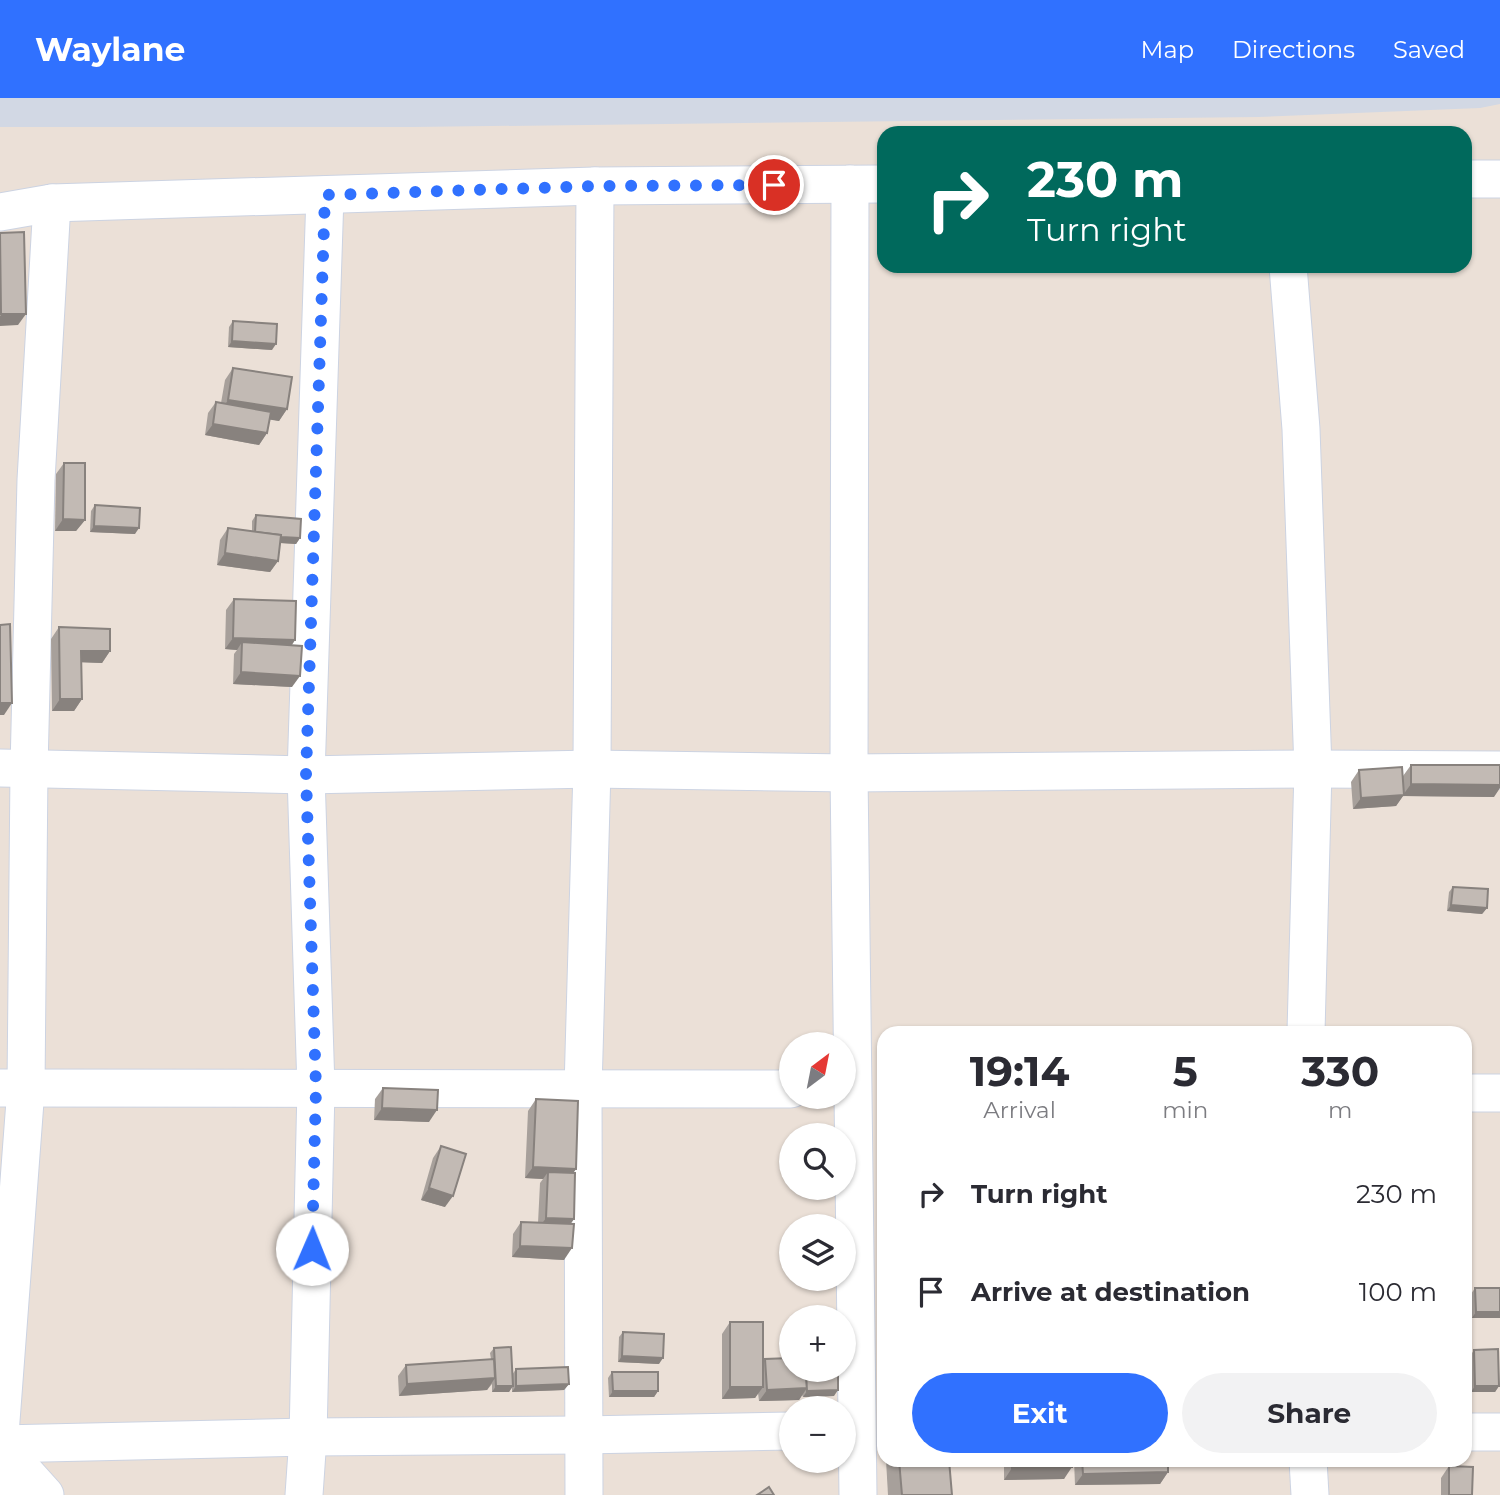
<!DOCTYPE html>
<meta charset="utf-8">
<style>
body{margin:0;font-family:Montserrat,sans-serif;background:#f2f2f3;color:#2b2b33;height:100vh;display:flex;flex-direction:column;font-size:26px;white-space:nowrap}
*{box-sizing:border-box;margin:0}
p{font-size:23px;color:#7c7c81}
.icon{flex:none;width:38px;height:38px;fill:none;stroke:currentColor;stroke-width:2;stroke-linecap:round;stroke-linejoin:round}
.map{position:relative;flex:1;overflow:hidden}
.side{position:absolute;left:877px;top:928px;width:595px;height:441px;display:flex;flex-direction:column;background:#fff;border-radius:21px;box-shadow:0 2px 5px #0004}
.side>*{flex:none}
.hud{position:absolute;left:877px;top:28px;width:595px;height:147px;border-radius:21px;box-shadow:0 2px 5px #0004;background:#00695c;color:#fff;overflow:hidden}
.needle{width:46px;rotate:32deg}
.controls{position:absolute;left:779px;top:934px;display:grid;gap:14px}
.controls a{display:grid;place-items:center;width:77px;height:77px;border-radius:50%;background:#fff;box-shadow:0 2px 5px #0004;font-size:35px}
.pin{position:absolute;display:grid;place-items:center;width:60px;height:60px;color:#fff;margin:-30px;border:4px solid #fff;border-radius:50%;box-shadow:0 2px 7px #0007}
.me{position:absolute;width:77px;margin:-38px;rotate:1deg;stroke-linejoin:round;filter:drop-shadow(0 0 5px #0008)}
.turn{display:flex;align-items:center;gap:24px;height:147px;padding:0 35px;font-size:32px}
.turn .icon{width:91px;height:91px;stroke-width:2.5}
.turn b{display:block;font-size:49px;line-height:60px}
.eta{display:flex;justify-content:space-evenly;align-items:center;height:119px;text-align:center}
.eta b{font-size:42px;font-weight:700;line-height:49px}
.button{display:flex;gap:14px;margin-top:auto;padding:14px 35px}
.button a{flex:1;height:80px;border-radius:42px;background:#3071ff;color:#fff;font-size:28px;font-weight:700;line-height:80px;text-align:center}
.button a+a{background:#f2f2f3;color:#2b2b33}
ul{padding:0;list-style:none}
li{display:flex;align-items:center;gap:21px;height:98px;padding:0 35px}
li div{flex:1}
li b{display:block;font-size:26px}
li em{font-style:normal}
header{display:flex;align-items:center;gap:42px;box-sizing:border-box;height:98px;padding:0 35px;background:#3071ff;color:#fff}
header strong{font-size:33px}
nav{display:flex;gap:38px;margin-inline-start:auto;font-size:24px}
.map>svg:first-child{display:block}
.airport{fill:#d2d8e4}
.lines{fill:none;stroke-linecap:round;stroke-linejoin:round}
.minor-casing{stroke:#ccd3e2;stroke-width:39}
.minor{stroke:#fff;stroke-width:37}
.wall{fill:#a7a09b}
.shaded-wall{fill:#88827e}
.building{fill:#c2bab4;stroke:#88827e;stroke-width:2}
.route{stroke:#3071ff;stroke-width:12;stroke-dasharray:0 21.6}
</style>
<header>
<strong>Waylane</strong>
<nav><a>Map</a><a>Directions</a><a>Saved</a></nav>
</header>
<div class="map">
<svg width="1500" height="1397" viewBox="0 0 1500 1397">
<rect width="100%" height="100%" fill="#ebe0d7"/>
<path class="airport" d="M 0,0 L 1500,0 L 1500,6 L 1480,10 L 1259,19 L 413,29 L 0,29 Z"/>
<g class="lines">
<defs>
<g id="minor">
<path d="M 1465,81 L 1500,81"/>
<path d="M 850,86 L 849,675 L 858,1397"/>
<path d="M 0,114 L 52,105 L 595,88 L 884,86"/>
<path d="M 1288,168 L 1301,331 L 1313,671 L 1306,934"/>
<path d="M 0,670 L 306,677 L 592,671 L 849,675 L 1313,671 L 1500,672"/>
<path d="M 0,990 L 791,991"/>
<path d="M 1465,995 L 1500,995"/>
<path d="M 1465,1334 L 1500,1334"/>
<path d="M 0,1336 L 26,990 L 29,671 L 36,382 L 52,105"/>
<path d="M 0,1346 L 308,1339 L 583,1337 L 791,1333"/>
<path d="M 0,1347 L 45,1397"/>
<path d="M 0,1354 L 4,1397"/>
<path d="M 1308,1362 L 1310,1397"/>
<path d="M 304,1397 L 308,1339 L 316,990 L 306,677 L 325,97"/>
<path d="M 584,1397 L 583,991 L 592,671 L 595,88"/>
</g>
</defs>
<use href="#minor" class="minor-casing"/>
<use href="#minor" class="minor"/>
</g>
<g class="wall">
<path d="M 233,223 L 272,252 L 228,249 L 229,229 Z"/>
<path d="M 233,270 L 287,311 L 279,323 L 270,321 L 267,335 L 259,347 L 205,337 L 208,315 L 216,304 L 221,305 L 225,282 Z"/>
<path d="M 64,365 L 85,422 L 76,433 L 55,433 L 56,376 Z"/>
<path d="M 95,407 L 135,436 L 90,434 L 91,413 Z"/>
<path d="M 256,417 L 300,440 L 296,446 L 280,445 L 278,463 L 270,474 L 217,467 L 220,442 L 228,430 L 252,433 L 252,423 Z"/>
<path d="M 234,501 L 295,542 L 292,547 L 292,589 L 233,586 L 234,556 L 237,552 L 225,551 L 226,512 Z"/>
<path d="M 59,529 L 110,553 L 102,565 L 81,564 L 82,601 L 74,613 L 52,613 L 51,541 Z"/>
<path d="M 1411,667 L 1494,699 L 1403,698 L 1396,708 L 1353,711 L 1351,684 L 1359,672 L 1403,678 Z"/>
<path d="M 1453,789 L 1487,810 L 1482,816 L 1447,813 L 1449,794 Z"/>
<path d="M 383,990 L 429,1024 L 374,1022 L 375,1001 Z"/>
<path d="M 536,1001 L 576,1071 L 573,1075 L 570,1126 L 564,1162 L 512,1159 L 513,1136 L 521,1124 L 538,1125 L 540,1085 L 543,1081 L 525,1080 L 528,1013 Z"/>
<path d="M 441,1048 L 445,1109 L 421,1102 L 433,1060 Z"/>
<path d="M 1475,1190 L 1500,1190 L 1500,1220 L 1472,1220 L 1471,1196 Z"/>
<path d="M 730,1224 L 763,1265 L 765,1261 L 806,1274 L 834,1298 L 803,1299 L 802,1297 L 799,1302 L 759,1303 L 758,1295 L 755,1300 L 722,1301 L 722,1236 Z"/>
<path d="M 623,1234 L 659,1266 L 618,1264 L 619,1239 Z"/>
<path d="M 494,1250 L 512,1277 L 516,1271 L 569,1286 L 564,1292 L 512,1294 L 512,1289 L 509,1294 L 492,1294 L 492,1286 L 487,1292 L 399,1298 L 398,1278 L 406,1267 L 491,1261 L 490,1255 Z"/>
<path d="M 1474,1252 L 1499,1288 L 1495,1294 L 1471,1294 L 1470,1258 Z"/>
<path d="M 612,1274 L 658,1293 L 654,1299 L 609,1299 L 608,1280 Z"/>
<path d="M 886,1362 L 949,1362 L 952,1397 L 888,1397 Z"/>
<path d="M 1004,1362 L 1072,1362 L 1064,1381 L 1004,1382 Z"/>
<path d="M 1074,1362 L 1168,1362 L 1168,1374 L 1160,1386 L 1075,1387 Z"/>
<path d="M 1449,1368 L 1472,1397 L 1441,1397 L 1441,1380 Z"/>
</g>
<g class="shaded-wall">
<path d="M 1,216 L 26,216 L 18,227 L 0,228 L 0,218 Z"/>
<path d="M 232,243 L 276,246 L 272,252 L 228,249 Z"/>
<path d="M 228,302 L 287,311 L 279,323 L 220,314 Z"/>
<path d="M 213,326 L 267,335 L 259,347 L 205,337 Z"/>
<path d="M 63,421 L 85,422 L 76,433 L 55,433 Z"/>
<path d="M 94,428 L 139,430 L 135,436 L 90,434 Z"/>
<path d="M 255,437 L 300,440 L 296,446 L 251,443 Z"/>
<path d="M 225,455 L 278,463 L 270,474 L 217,467 Z"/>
<path d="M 233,540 L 295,542 L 287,553 L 242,544 L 237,552 L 225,551 Z"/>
<path d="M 81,553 L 110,553 L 102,565 L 73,564 Z"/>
<path d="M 241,574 L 300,578 L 292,589 L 233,586 Z"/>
<path d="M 60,601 L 82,601 L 74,613 L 52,613 Z"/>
<path d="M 0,605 L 12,605 L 4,617 L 0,617 Z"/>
<path d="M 1411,686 L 1500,687 L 1500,690 L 1494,699 L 1403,698 L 1396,708 L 1353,711 L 1361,700 L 1403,697 Z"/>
<path d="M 1451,807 L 1487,810 L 1482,816 L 1447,813 Z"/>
<path d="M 382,1010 L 437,1012 L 429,1024 L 374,1022 Z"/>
<path d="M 533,1069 L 576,1071 L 568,1082 L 548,1074 L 543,1081 L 525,1080 Z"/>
<path d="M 429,1090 L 453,1098 L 445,1109 L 421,1102 Z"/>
<path d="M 546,1120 L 574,1121 L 566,1133 L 538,1131 Z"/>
<path d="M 520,1148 L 572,1150 L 564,1162 L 512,1159 Z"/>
<path d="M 1476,1214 L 1500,1214 L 1500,1220 L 1472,1220 Z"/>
<path d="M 622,1258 L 663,1260 L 659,1266 L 618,1264 Z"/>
<path d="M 495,1280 L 487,1292 L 399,1298 L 407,1286 Z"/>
<path d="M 569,1286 L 564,1292 L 512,1294 L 516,1288 Z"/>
<path d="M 496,1288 L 513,1288 L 509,1294 L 492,1294 Z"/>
<path d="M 1475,1288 L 1499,1288 L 1495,1294 L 1471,1294 Z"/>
<path d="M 730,1289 L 763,1289 L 755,1300 L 722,1301 Z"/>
<path d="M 807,1290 L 799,1302 L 759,1303 L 767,1292 Z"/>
<path d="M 838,1292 L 834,1298 L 803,1299 L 807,1293 Z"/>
<path d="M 613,1293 L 658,1293 L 654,1299 L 609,1299 Z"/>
<path d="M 1072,1369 L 1064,1381 L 1004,1382 L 1012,1370 Z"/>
<path d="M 1168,1374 L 1160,1386 L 1075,1387 L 1083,1376 Z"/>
</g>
<g class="building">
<path d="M 24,134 L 26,216 L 1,216 L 0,135 Z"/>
<path d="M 233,223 L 277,226 L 276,246 L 232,243 Z"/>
<path d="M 233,270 L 292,279 L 287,311 L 228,302 Z"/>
<path d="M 216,304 L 271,314 L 267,335 L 213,326 Z"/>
<path d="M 64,365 L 85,365 L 85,422 L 63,421 Z"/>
<path d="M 95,407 L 140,410 L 139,430 L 94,428 Z"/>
<path d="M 256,417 L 301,421 L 300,440 L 281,439 L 281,437 L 255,434 Z"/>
<path d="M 228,430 L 281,437 L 278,463 L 225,455 Z"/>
<path d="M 234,501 L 296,503 L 295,542 L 233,540 Z"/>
<path d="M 10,526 L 12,605 L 0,605 L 0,527 Z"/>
<path d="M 59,529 L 110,531 L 110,553 L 81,553 L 82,601 L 60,601 Z"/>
<path d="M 242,544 L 302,548 L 300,578 L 241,574 Z"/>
<path d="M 1411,667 L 1500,667 L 1500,687 L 1411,686 Z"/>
<path d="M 1402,669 L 1404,697 L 1361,700 L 1359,672 Z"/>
<path d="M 1453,789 L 1488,791 L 1487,810 L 1451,807 Z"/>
<path d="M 383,990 L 438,992 L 437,1012 L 382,1010 Z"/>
<path d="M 536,1001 L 578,1003 L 576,1071 L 533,1069 Z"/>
<path d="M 441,1048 L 466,1056 L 453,1098 L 429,1090 Z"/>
<path d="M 548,1074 L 575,1075 L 574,1121 L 546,1120 Z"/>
<path d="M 521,1124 L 574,1126 L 572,1150 L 520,1148 Z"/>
<path d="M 1475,1190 L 1500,1190 L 1500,1214 L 1476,1214 Z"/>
<rect x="730" y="1224" width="33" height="65"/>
<path d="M 623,1234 L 664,1236 L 663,1260 L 622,1258 Z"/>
<path d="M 511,1249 L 513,1288 L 496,1288 L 494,1250 Z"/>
<path d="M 1498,1251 L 1499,1288 L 1475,1288 L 1474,1252 Z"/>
<path d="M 791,1260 L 791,1272 L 806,1272 L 807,1290 L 767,1292 L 765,1261 Z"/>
<path d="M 494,1261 L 495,1280 L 407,1286 L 406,1267 Z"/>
<path d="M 568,1269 L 569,1286 L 516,1288 L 516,1271 Z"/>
<path d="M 838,1273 L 838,1292 L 807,1293 L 806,1274 Z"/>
<path d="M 612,1274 L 658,1274 L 658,1293 L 613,1293 Z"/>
<path d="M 899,1362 L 949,1362 L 952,1397 L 902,1397 Z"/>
<path d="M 1012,1362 L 1072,1362 L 1072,1369 L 1012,1370 Z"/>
<path d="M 1082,1362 L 1168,1362 L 1168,1374 L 1083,1376 Z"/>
<path d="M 1449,1368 L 1473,1369 L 1472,1397 L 1449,1397 Z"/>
<path d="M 769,1389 L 774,1397 L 757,1397 Z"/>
</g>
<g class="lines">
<path class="route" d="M 312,1151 L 316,990 L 306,677 L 325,97 L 595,88 L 774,87"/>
</g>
</svg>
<div class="controls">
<a><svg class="needle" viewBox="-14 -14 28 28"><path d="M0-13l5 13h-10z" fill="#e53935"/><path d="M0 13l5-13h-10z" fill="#7c7c81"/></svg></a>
<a><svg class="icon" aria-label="search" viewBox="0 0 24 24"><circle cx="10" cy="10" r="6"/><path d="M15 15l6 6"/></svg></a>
<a><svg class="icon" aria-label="layers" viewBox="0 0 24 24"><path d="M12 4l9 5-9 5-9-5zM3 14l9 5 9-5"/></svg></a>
<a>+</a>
<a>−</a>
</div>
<div class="pin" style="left:774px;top:87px;background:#d93025"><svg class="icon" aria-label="arrive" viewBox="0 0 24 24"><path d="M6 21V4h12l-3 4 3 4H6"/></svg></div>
<svg class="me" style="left:312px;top:1151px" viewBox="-20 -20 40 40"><circle r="19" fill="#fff"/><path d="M0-13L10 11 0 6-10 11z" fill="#3071ff"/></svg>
<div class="hud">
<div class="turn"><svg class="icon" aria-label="right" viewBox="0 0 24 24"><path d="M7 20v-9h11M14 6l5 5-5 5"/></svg><div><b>230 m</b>Turn right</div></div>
</div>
<section class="side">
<div class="eta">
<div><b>19:14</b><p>Arrival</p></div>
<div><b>5</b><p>min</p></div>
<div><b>330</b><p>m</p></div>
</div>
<ul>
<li><svg class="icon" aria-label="right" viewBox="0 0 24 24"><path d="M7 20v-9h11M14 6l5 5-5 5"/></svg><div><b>Turn right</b></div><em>230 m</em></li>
<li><svg class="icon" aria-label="arrive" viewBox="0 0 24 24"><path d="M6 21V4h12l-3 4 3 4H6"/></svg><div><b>Arrive at destination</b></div><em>100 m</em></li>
</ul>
<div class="button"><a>Exit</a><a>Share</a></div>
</section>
</div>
